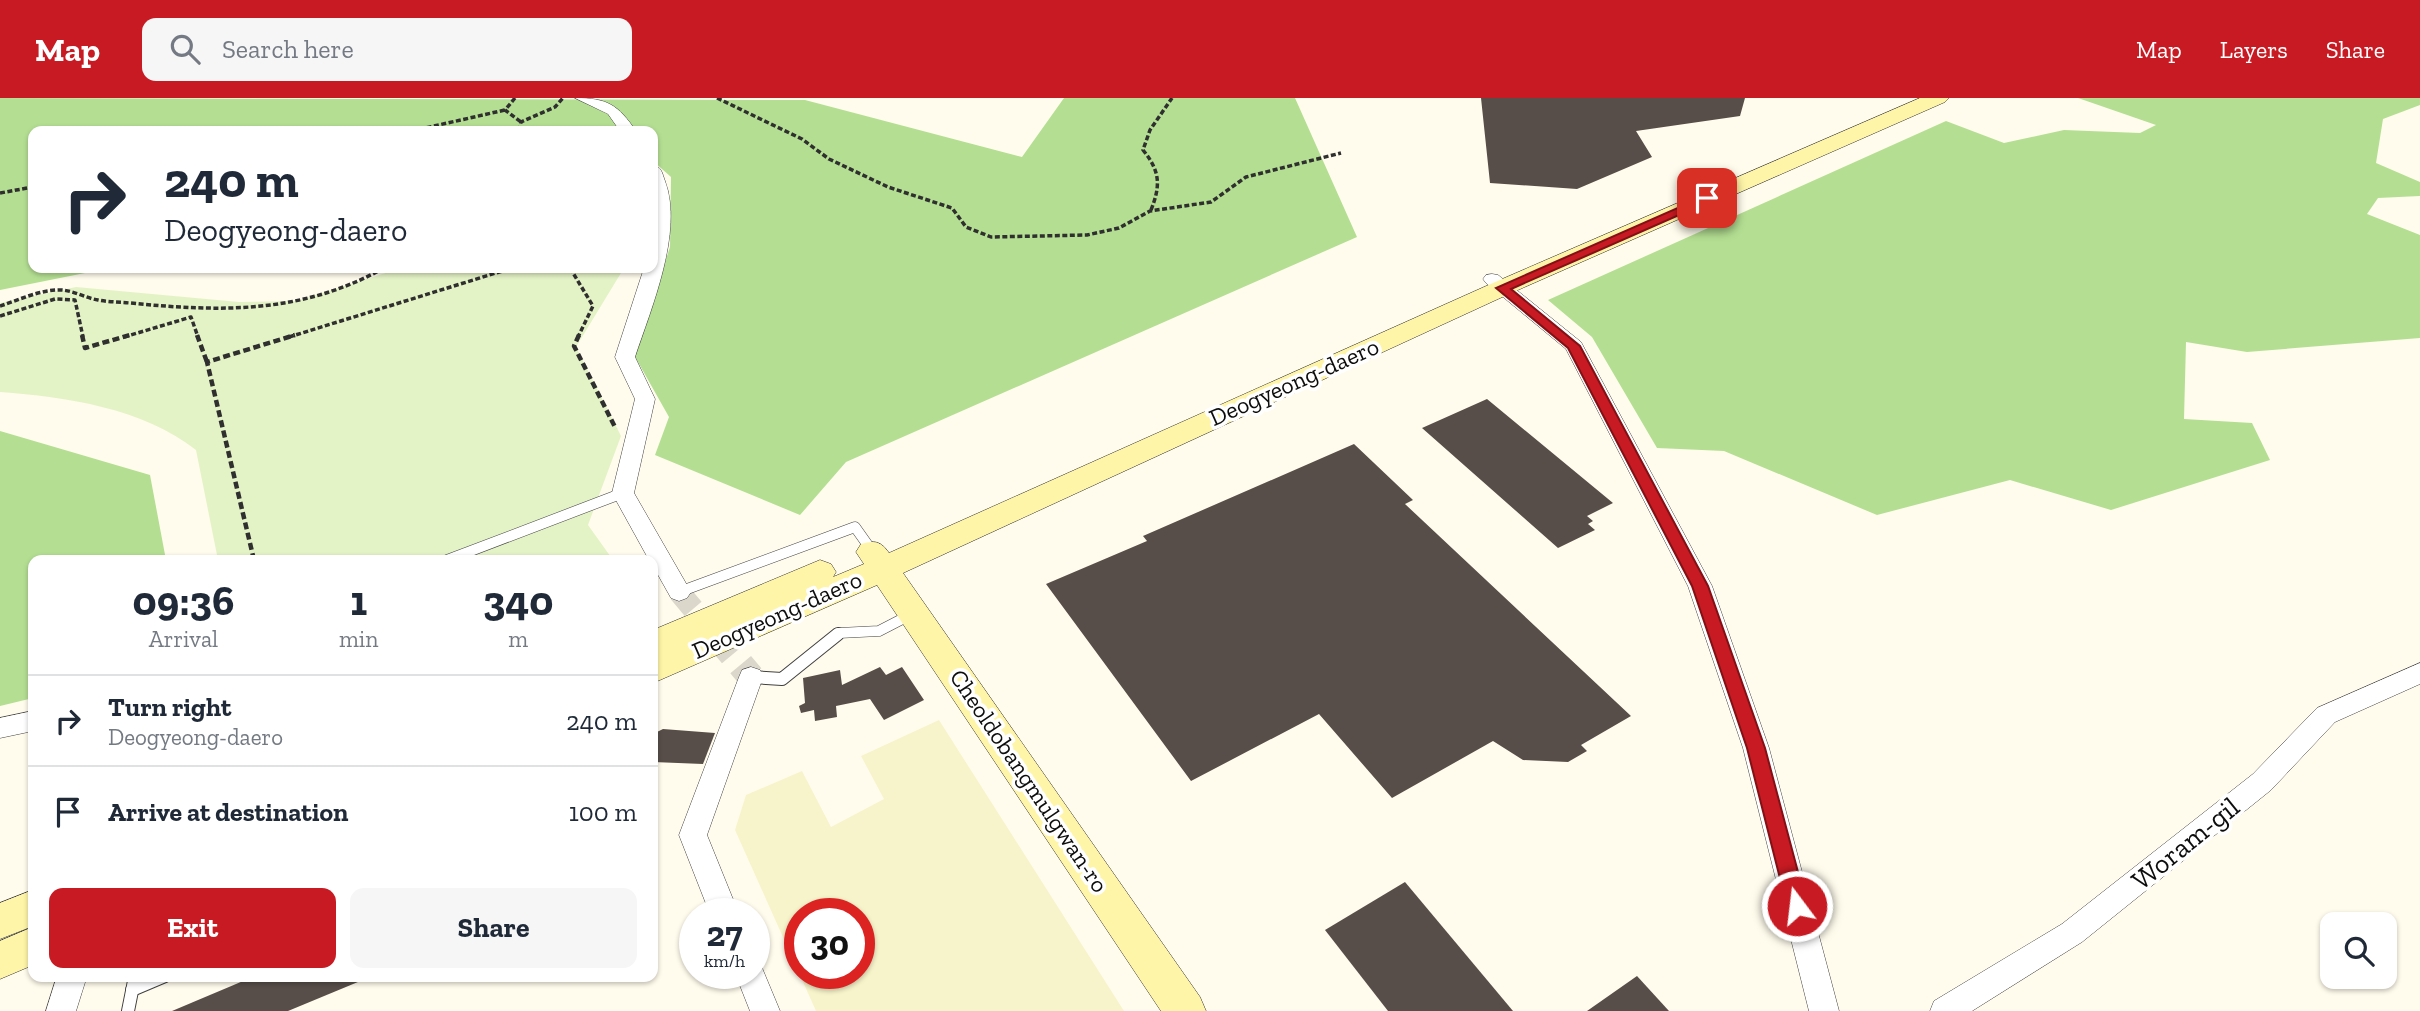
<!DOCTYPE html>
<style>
body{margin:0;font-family:"Zilla Slab",serif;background:#f6f6f7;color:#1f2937;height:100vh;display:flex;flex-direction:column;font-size:26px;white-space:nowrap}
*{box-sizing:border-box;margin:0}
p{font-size:23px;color:#747a83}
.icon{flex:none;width:38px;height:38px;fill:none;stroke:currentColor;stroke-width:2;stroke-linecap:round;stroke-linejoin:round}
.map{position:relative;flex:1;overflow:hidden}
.panel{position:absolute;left:28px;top:457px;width:630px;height:427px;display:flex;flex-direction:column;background:#fff;border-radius:14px;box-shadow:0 2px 5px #0004}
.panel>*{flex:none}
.top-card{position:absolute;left:28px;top:28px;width:630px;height:147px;border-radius:14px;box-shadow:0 2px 5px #0004;background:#fff;color:#1f2937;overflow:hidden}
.controls{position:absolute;left:2320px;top:814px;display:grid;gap:14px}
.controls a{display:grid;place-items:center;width:77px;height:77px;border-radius:14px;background:#fff;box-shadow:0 2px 5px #0004;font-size:35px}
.speed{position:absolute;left:679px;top:800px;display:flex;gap:14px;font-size:35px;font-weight:700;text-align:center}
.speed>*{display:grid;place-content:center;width:91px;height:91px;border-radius:50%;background:#fff;box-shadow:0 2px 5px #0004;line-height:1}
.speed small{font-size:18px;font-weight:400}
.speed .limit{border:10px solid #d22;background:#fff;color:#111}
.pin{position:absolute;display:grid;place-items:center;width:60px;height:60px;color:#fff;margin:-30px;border-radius:14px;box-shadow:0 4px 10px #0006}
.me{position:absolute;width:77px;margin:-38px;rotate:345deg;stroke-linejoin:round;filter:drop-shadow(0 0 5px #0008)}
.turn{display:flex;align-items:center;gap:24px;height:147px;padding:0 21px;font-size:32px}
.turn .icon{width:91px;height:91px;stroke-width:2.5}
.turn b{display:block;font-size:49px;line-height:60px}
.eta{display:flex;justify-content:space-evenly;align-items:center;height:119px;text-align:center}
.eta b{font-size:42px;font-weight:700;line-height:49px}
.primary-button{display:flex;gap:14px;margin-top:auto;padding:14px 21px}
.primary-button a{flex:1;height:80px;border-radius:14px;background:#c81a22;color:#fff;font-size:28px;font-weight:700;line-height:80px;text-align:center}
.primary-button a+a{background:#f6f6f7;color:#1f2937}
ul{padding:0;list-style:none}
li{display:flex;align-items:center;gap:21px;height:91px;padding:0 21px;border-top:2px solid #e0e1e3}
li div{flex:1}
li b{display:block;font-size:26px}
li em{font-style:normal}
header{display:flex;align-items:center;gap:42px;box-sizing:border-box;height:98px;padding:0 35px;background:#c81a22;color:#fff}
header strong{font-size:33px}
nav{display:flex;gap:38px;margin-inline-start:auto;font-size:24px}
.search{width:490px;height:63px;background:#f6f6f7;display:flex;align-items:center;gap:18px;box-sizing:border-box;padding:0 24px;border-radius:14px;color:#747a83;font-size:26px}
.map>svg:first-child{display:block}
.farmland{fill:#f7f4cb;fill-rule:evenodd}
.forest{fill:#b4df92}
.pitch{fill:#e4f3c6}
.building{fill:#574e49}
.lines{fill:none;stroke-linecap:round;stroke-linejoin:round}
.street-tunnel-far1{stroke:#dbd8cb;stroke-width:22;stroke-dasharray:22 10;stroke-linecap:butt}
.street-tunnel{stroke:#dbd8cb;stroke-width:27;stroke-dasharray:27 13;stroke-linecap:butt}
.lane-far1-casing{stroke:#404040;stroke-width:11}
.lane-casing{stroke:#404040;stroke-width:14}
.street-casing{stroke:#404040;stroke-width:1}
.secondary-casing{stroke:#2f2f2f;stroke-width:1}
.path-far1{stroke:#2f2f2f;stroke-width:3.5;stroke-dasharray:5 2.5;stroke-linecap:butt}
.path{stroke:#2f2f2f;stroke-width:4.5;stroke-dasharray:7 3.5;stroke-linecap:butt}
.lane-far1{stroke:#fff;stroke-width:10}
.lane{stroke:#fff;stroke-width:12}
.street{fill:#fff;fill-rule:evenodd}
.secondary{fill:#fff5a8;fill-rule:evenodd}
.route{fill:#c81a22;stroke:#821116;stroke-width:2}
.labels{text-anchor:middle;stroke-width:7;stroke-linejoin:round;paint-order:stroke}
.street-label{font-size:24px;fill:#0d0d0d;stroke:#fff}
.near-street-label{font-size:28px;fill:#0d0d0d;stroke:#fff}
</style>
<header>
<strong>Map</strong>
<div class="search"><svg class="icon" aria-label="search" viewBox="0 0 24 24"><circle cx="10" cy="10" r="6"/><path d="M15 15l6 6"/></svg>Search here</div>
<nav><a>Map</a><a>Layers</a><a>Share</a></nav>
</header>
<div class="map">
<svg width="2420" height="913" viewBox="0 0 2420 913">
<rect width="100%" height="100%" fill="#fffced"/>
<path class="farmland" d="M 939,622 L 1124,913 L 816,913 L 735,732 L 746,697 L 802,673 L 831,729 L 884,701 L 861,658 ZM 800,816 L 859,816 L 859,875 L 800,875 Z"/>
<g class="forest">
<path d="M 0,0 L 805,2 L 1022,59 L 1064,0 L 1295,0 L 1357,139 L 846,364 L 800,417 L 655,357 L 669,319 L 634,257 L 670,149 L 671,79 L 653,63 L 653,33 L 621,33 L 617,29 L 604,33 L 33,33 L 33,170 L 110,170 L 0,192 Z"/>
<path d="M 2078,0 L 2420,0 L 2420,7 L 2383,21 L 2376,65 L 2420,84 L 2420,98 L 2378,100 L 2367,116 L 2420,137 L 2420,240 L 2247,254 L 2186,244 L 2184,321 L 2252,325 L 2270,362 L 2111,412 L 2010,382 L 1877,417 L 1724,353 L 1657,350 L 1592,239 L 1548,202 L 1946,23 L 2004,45 L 2064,32 L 2140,35 L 2156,27 Z"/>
<path d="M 0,333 L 150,377 L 166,462 L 33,462 L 33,600 L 0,608 Z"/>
</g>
<path class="pitch" d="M 401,170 L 624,170 L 576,249 L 621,338 L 588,427 L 613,462 L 218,462 L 196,352 C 143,310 66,299 0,294 L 0,205 L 76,189 L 239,204 L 297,203 Z"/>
<g class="building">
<path d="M 1481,0 L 1745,0 L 1740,18 L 1636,33 L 1652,59 L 1577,91 L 1490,85 Z"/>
<path d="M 1487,301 L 1613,405 L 1587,418 L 1593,423 L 1588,426 L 1595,432 L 1558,450 L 1422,330 Z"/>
<path d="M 1354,346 L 1413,402 L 1405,406 L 1631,618 L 1581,647 L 1587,653 L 1568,664 L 1523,662 L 1493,643 L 1392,700 L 1319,616 L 1191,683 L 1046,486 L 1147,443 L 1143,438 Z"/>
<path d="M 880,569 L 886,577 L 902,569 L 924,602 L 884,622 L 870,601 L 836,608 L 837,619 L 815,623 L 814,612 L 801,615 L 799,608 L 805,605 L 803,580 L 840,572 L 842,587 Z"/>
<path d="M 663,631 L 715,635 L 703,666 L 653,664 L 653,636 Z"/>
<path d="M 1405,784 L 1513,913 L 1388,913 L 1325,832 Z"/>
<path d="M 255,878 L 370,878 L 370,879 L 288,913 L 172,913 Z"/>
<path d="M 1637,878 L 1669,913 L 1587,913 Z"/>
</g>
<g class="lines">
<path class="street-tunnel-far1" d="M 679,494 L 716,538"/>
<path class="street-tunnel" d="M 715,536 L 751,579"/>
<defs>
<g id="lane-far1">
<path d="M 447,462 L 623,395"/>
<path d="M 679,494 L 855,429 L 872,453"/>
<path d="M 836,538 L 839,535 L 879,533 L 910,517"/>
</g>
<g id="lane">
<path d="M 751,579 L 782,581 L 838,536"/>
<path d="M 132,892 L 165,878"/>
<path d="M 128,913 L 135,878"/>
</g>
<g id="street">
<path d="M 575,0 C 608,0 618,7 636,33 L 620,33 L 608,16 Z"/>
<path d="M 653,67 C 662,69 662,75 665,83 C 684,133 651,211 635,259 L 655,301 L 634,395 L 691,494 L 687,500 L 679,503 L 671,500 L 653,468 L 653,462 L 649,462 L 612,395 L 635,301 L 615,259 L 644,170 L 653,170 Z"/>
<path d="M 1492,176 L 1498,177 L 1581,244 L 1712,488 L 1769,650 L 1839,913 L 1809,913 L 1743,650 L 1688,488 L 1566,251 L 1486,185 L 1483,181 L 1486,177 Z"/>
<path d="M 2420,565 L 2420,586 L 2335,624 L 2271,692 L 2082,844 L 1972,913 L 1930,913 L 1934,903 L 2062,826 L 2253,676 L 2317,610 Z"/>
<path d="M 751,569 L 760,572 L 763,579 L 707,737 L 739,816 L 710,816 L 679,737 L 739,579 L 742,572 Z"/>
<path d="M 33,613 L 33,633 L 0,640 L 0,620 Z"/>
<path d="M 754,863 L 760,865 L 780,913 L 750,913 L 735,875 L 754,875 Z"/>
<path d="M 57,878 L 87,878 L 76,913 L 46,913 Z"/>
</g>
<g id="secondary">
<path d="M 1920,0 L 1949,0 L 1945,4 L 1511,195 L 903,475 L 1200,899 L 1206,913 L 1161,913 L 877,487 L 653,585 L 653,532 L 820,462 L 831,466 L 836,474 L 833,479 L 864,466 L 856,454 L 861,446 C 874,442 881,443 889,455 L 1493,185 Z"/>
<path d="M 33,792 L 33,828 L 0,841 L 0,805 Z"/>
<path d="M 33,829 L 33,867 L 0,881 L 0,843 Z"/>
</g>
</defs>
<use href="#lane-far1" class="lane-far1-casing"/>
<use href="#lane" class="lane-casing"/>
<use href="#street" class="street-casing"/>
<use href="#secondary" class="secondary-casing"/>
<g class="path-far1">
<path d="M 515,0 L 505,12 L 521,24"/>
<path d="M 717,0 L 802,41 L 829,61 L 888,89 L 952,110 L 966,129 L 991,139 L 1087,137 L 1119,130 L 1150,113 L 1211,104 L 1246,79 L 1341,55"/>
<path d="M 412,33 L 505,12"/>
<path d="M 519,33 L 521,24 L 555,9 L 563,0"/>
<path d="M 0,95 L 33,89"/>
<path d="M 1151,112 C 1161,87 1160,73 1143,52 L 1150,32 L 1172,0"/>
<path d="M 570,170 L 593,208 L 578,239"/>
<path d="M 0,208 C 19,202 41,191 62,192 C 74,193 86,200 98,202 C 108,204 119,204 130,205 C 222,214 301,216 384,170"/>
<path d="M 0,218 L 55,201 L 75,202 L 83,239"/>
<path d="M 124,239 L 191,219 L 198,239"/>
<path d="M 289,239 L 512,170"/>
</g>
<g class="path">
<path d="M 82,237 L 85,250 L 130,237"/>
<path d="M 197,237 L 207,264"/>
<path d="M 579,237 L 574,248 L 616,331"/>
<path d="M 254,462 L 207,264 L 295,237"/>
</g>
<use href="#lane-far1" class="lane-far1"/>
<use href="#lane" class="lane"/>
<use href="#street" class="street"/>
<use href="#secondary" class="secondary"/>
</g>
<path class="route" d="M 1707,97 L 1713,100 L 1711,103 L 1511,191 L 1580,248 L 1708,488 L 1765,650 L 1807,808 L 1804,814 L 1797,817 L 1790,814 L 1787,808 L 1747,650 L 1692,488 L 1568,250 L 1496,190 Z"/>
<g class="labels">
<g class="street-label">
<text transform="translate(1294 284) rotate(-24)" y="8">Deogyeong-daero</text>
<text transform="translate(777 517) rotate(-24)" y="8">Deogyeong-daero</text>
<text transform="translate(1029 683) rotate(56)" y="8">Cheoldobangmulgwan-ro</text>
</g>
<g class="near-street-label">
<text transform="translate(2185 745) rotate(-39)" y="10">Woram-gil</text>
</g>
</g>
</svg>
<div class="controls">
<a><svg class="icon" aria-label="search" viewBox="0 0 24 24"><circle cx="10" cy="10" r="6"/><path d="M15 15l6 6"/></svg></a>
</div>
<div class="speed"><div>27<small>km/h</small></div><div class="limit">30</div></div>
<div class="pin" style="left:1707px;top:100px;background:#d93025"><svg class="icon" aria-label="arrive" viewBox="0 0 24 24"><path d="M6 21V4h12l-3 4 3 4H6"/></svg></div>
<svg class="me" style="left:1797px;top:808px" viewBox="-20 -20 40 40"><circle r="17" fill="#c81a22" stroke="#fff" stroke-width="3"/><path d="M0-11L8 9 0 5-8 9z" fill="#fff"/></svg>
<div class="top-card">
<div class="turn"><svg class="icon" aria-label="right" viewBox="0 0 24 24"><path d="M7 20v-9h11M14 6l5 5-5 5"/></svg><div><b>240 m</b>Deogyeong-daero</div></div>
</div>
<section class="panel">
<div class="eta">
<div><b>09:36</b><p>Arrival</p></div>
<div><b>1</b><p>min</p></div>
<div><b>340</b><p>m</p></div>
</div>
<ul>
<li><svg class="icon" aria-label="right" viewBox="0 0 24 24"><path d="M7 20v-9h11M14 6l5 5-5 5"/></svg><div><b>Turn right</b><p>Deogyeong-daero</p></div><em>240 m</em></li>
<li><svg class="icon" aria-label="arrive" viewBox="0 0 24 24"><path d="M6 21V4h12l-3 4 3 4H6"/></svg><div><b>Arrive at destination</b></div><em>100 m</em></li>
</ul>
<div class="primary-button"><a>Exit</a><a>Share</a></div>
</section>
</div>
